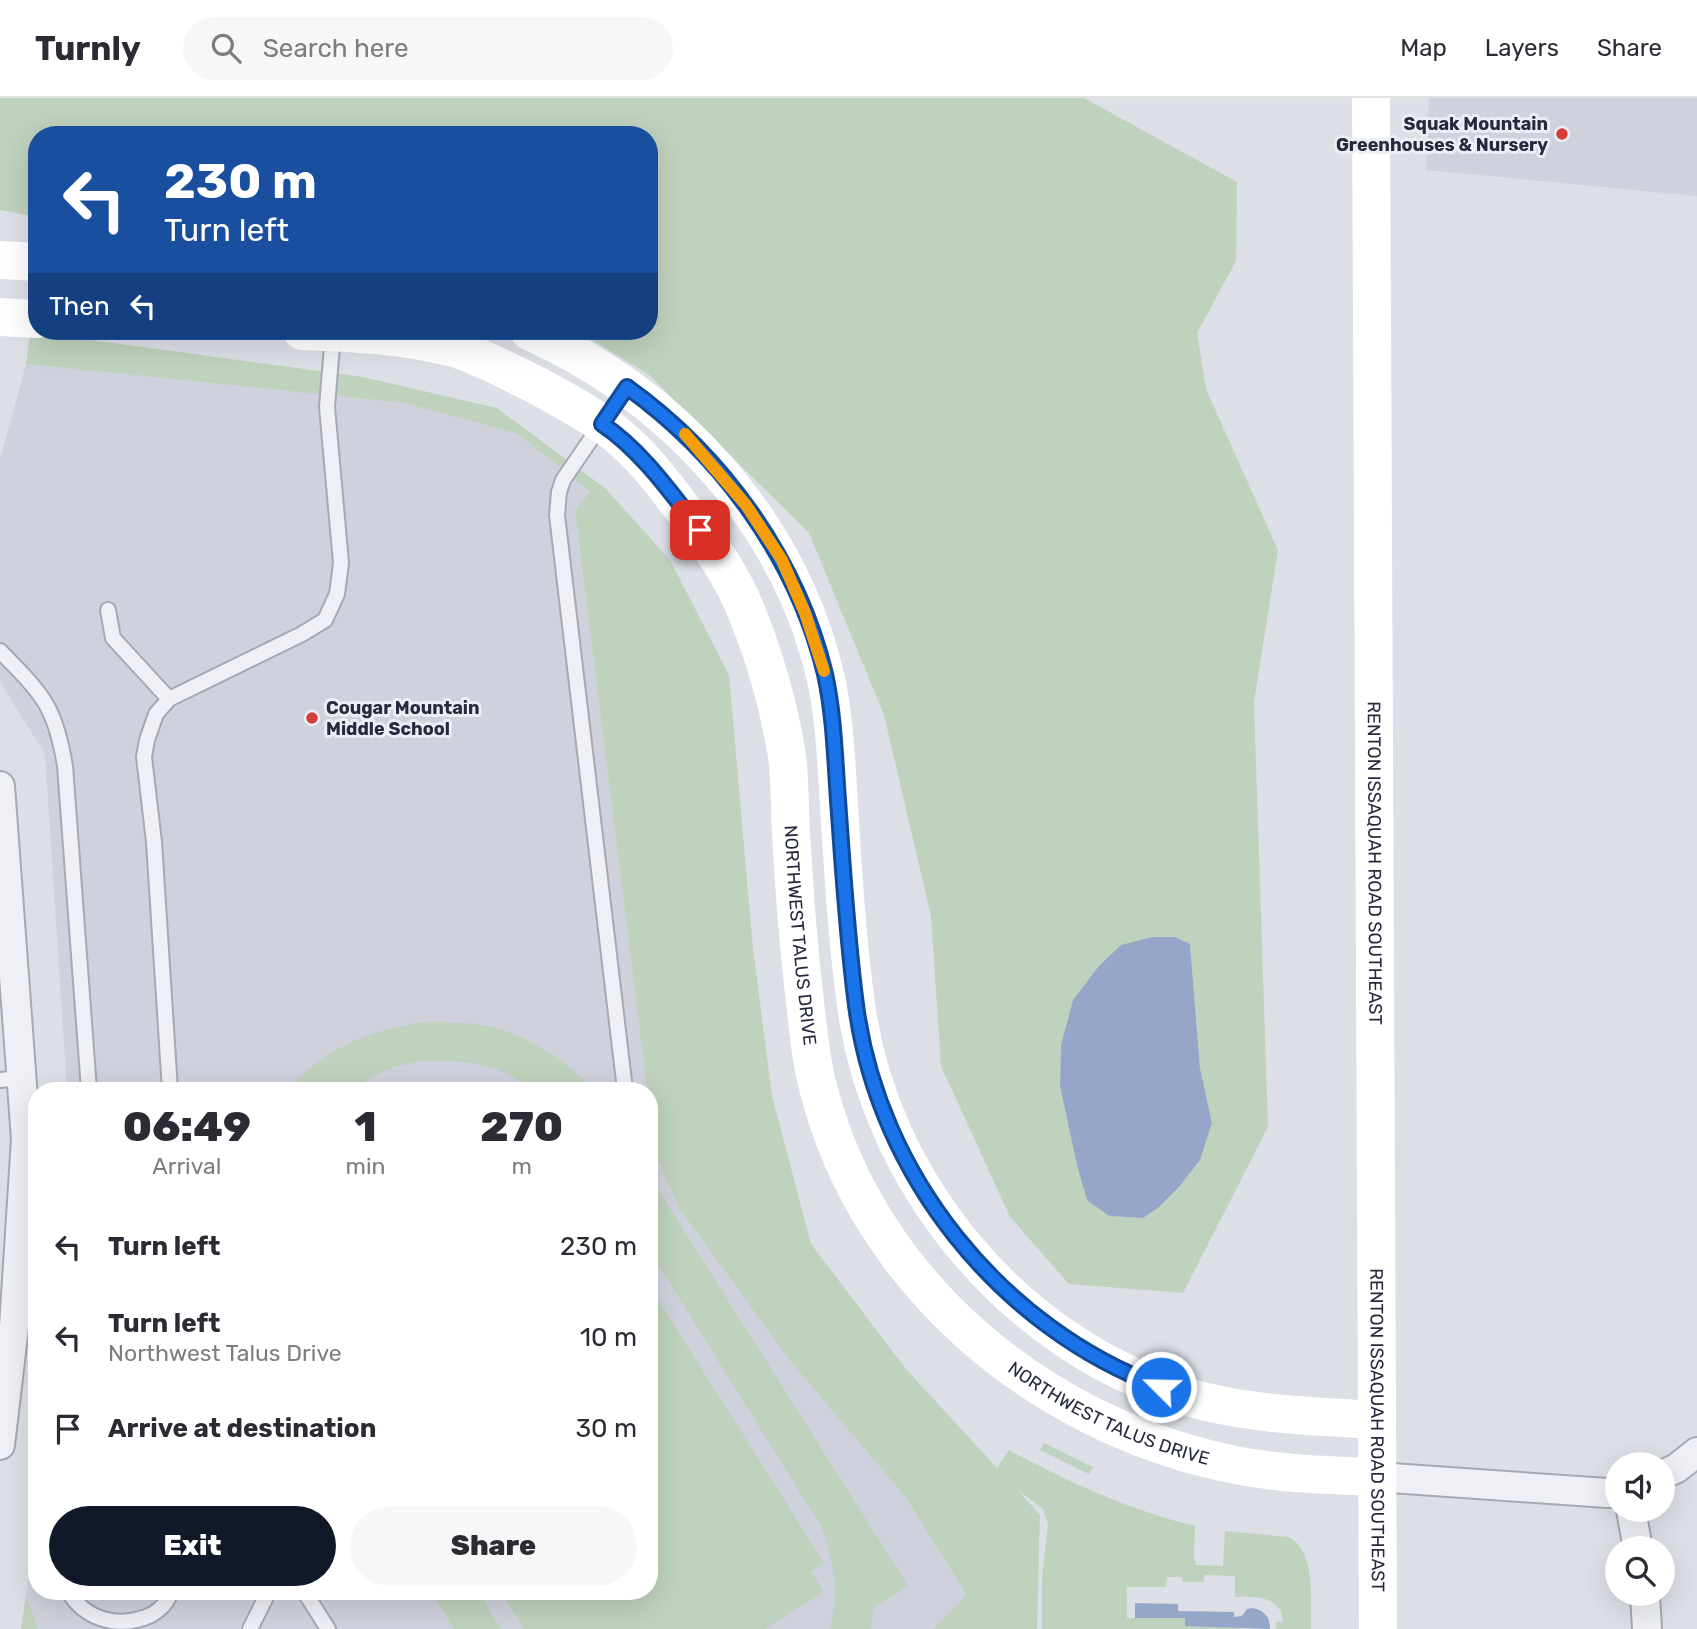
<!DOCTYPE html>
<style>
body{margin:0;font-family:Rubik,sans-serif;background:#f7f7f7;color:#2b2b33;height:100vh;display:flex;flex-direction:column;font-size:26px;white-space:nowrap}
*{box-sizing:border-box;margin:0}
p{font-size:23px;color:#7c7c81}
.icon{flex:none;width:38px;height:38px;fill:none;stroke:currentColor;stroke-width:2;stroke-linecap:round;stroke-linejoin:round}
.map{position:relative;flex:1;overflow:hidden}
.panel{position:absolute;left:28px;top:984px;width:630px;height:518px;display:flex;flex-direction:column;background:#fff;border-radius:28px;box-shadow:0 7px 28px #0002}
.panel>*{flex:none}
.hud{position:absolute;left:28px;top:28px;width:630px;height:214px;border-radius:28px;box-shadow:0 7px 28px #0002;background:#1a4fa0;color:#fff;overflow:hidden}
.buttons{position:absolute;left:1605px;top:1354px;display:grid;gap:14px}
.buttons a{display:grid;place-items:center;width:70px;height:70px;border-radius:50%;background:#fff;box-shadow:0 7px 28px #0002;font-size:35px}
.pin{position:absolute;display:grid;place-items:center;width:60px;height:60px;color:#fff;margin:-30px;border-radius:14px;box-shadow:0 4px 10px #0006}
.me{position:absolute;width:77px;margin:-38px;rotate:293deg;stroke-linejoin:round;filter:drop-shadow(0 0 5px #0008)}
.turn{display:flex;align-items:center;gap:24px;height:147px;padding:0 21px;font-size:32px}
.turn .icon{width:91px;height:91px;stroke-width:2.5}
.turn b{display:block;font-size:49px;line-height:60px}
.then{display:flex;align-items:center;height:66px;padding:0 21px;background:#0003;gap:14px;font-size:26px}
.eta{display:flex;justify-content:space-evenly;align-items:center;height:119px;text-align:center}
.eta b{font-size:42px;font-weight:800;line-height:49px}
.cta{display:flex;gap:14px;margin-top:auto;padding:14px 21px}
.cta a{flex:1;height:80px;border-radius:42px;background:#111827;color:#fff;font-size:28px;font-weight:800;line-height:80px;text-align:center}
.cta a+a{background:#f7f7f7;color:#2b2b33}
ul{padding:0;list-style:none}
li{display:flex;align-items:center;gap:21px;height:91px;padding:0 21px}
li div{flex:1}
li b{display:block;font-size:26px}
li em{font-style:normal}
header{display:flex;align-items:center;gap:42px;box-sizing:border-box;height:98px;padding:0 35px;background:#fff;border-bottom:2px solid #e1e1e2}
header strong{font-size:33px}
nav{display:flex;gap:38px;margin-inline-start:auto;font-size:24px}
.search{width:490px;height:63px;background:#f7f7f7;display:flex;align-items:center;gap:18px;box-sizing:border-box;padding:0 24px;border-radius:38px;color:#7c7c81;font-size:26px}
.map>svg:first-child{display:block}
.built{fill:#cfd1dc}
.green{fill:#bfd2bd;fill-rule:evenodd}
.water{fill:#96a6c9}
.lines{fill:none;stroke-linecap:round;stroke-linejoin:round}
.lane-casing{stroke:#a6a9b4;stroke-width:18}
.street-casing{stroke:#a6a9b4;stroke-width:32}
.lane{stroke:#eff0f6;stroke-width:14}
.street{stroke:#eff0f6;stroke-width:28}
.secondary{stroke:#fff;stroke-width:38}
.route-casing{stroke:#114b97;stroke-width:18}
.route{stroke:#1a73e8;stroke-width:12}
.slow{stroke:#f59e0b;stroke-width:12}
.poi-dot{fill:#d33e3b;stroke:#eceef5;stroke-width:2.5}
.labels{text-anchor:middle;stroke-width:6;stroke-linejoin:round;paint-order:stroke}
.poi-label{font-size:18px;font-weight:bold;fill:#262a3e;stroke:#eceef5;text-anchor:end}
.street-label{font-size:18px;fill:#262a3e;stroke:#eceef5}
</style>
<header>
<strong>Turnly</strong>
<div class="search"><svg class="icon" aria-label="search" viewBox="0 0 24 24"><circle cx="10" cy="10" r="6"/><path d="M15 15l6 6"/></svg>Search here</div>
<nav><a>Map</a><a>Layers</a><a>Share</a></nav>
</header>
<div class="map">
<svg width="1697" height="1531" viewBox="0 0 1697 1531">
<rect width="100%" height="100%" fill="#dddfe7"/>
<g class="built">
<path d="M 1429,0 L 1697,0 L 1697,98 L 1426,72 Z"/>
<path d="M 26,266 L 405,305 L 518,336 L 591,395 L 575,413 L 647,992 L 67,992 L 45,656 L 0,584 L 0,362 Z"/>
<path d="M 649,1011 L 654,1053 L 679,1110 L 790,1263 L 906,1400 L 966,1498 L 933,1531 L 38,1531 L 26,1497 L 37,1431 L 37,1493 L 649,1493 Z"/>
</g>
<g class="green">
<path d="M 0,0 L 1084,0 L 1237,84 L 1236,163 L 1197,235 L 1206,291 L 1278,452 L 1254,604 L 1268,1029 L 1183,1195 L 1069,1186 L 1010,1119 L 941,968 L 931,818 L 884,617 L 809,435 L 648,276 L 578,233 L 649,233 L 649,37 L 37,37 L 37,119 L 0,112 ZM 1190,846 L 1200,970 L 1212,1025 L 1200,1062 L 1179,1089 L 1159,1109 L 1143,1120 L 1109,1118 L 1077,1067 L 1060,988 L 1061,947 Z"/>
<path d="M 37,184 L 37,233 L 69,233 L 69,239 L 363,279 L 497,310 L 605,390 L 670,462 L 729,577 L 753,850 L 772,998 L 811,1146 L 906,1271 L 997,1370 L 1009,1352 C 1069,1384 1129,1412 1195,1428 L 1194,1460 L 1196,1467 L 1223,1468 L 1225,1433 L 1289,1439 C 1316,1453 1311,1505 1311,1531 L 1276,1531 L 1276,1524 L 1283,1524 C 1282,1498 1255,1498 1235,1499 L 1235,1478 L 1204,1477 L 1204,1484 L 1182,1484 L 1182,1479 L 1167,1479 L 1166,1489 L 1127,1489 L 1127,1520 L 1185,1520 L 1186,1528 L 1240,1528 L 1240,1531 L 1042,1531 L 1042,1480 L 1048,1426 L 1043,1411 L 1018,1392 L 1040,1417 L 1037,1531 L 933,1531 L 966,1497 L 906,1400 L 790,1263 L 679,1110 L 654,1053 L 649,992 L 647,992 L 575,413 L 590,394 L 518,336 L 405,305 L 26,266 Z"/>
<path d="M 426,924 C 447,924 470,924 492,929 C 530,939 567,963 594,992 L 536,992 L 501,973 L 478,966 L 453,963 L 418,963 L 386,972 L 348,992 L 288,992 C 322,951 374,930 426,924 Z"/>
<path d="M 649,1077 L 908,1488 L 873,1510 L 871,1531 L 830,1531 C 839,1495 834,1462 821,1428 L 649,1152 Z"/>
<path d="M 649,1187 L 824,1465 L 811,1474 L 824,1494 L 765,1531 L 524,1531 L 500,1493 L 649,1493 Z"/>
<path d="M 1044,1345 L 1093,1369 L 1089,1376 L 1040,1352 Z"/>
<path d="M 430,1493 L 478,1493 L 501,1531 L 454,1531 Z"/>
<path d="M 26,1497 L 38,1531 L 21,1531 Z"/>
</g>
<g class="water">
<path d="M 1153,839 L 1175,839 L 1190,846 L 1200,970 L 1212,1025 L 1200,1062 L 1179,1089 L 1159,1109 L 1143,1120 L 1109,1118 L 1087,1102 L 1077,1067 L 1060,988 L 1061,947 L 1073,902 L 1099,868 L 1121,847 Z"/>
<path d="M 1135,1505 L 1178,1506 L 1178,1513 L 1234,1514 L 1234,1519 L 1242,1518 L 1247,1511 L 1253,1510 C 1265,1513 1270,1519 1270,1531 L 1185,1528 L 1185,1520 L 1135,1520 Z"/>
</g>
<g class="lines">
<defs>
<g id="lane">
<path d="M 108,512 L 113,540 L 169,601"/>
<path d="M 0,553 C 42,596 55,607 65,668 L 89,992"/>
<path d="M 0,982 L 21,980"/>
<path d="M 170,992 L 154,744 L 144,659 L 147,642 L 156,616 L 169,601 L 302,536 L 325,522 L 337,496 L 341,465 L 327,309 L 333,236"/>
<path d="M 625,992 L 557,417 L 559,394 L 563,382 L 626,290"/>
<path d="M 68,1493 C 86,1523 120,1531 151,1517 C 160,1512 168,1504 171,1493"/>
<path d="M 304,1493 L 328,1531"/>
<path d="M 250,1531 L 269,1493"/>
</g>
<g id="street">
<path d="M 0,688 L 26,1041 L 14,1229 L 0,1347"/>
<path d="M 1662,1377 L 1677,1370 L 1697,1354"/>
<path d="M 1377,1379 L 1607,1395 L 1617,1394"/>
<path d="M 1631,1412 L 1638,1451"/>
<path d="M 1645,1496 L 1647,1531"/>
</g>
</defs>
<use href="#lane" class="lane-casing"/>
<use href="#street" class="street-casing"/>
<use href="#lane" class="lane"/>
<use href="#street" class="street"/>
<g class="secondary">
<path id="s1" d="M 1371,0 L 1378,1531"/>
<path d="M 0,162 L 37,164"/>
<path d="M 0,219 L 37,221"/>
<path id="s2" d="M 302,233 C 353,235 404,237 453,250 C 475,256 497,268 518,278 C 550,294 582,311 611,332 C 634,350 655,374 672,397 C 697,429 724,464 741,501 C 761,547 776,597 785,646 C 791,675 789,706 791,735 C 794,789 798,842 804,895 C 808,928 810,961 819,993 C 869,1184 1036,1324 1226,1365 C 1275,1376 1326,1377 1377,1379"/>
<path d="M 529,233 C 672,297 788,422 825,577 C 835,619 836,664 839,707 C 843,774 847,840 856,907 C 880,1082 1009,1241 1178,1296 C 1243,1317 1309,1318 1376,1322"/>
</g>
</g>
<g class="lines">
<defs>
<path id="route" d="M 700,432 C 671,395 642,353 602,326 L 627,289 C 723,358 797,461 825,576 C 834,617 835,661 838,702 C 843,771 847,839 856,907 C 878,1077 1001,1230 1161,1289"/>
</defs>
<use href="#route" class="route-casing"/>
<use href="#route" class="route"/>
<path class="slow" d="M 685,336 L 746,407 L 782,462 L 805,515 L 824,573"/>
</g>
<g class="poi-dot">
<circle cx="1562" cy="36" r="7"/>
<circle cx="312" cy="620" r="7"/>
</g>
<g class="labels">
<g class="poi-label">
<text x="1548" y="32">Squak Mountain<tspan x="1548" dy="21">Greenhouses &amp; Nursery</tspan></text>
<text x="326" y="616" text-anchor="start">Cougar Mountain<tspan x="326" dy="21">Middle School</tspan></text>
</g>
<g class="street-label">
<text dy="6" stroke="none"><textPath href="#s1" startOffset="765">RENTON ISSAQUAH ROAD SOUTHEAST</textPath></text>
<text dy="6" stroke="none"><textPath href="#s2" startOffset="889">NORTHWEST TALUS DRIVE</textPath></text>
<text dy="6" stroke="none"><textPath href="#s2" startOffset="1498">NORTHWEST TALUS DRIVE</textPath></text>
<text dy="6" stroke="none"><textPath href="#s1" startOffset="1332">RENTON ISSAQUAH ROAD SOUTHEAST</textPath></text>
</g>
</g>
</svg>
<div class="buttons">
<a><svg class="icon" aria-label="sound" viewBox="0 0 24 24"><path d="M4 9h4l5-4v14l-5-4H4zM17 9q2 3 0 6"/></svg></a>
<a><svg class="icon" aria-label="search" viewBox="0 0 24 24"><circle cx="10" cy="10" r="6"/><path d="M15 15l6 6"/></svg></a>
</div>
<div class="pin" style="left:700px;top:432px;background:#d93025"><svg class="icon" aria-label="arrive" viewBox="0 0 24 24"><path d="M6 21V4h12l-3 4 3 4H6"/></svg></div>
<svg class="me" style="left:1161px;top:1289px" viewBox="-20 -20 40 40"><circle r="17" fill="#1a73e8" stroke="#fff" stroke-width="3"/><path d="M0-11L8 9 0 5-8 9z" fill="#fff"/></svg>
<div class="hud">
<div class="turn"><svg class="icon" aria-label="left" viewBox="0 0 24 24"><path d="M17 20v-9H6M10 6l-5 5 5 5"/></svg><div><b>230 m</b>Turn left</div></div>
<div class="then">Then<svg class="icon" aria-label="left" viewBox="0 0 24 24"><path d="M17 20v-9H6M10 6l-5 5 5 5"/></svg></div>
</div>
<section class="panel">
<div class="eta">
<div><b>06:49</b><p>Arrival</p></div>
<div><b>1</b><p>min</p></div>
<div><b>270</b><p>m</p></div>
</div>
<ul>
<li><svg class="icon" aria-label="left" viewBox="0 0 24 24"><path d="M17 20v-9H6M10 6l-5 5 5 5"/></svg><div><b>Turn left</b></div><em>230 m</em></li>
<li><svg class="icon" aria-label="left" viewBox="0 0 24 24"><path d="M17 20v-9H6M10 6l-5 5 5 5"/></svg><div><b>Turn left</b><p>Northwest Talus Drive</p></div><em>10 m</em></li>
<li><svg class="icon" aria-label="arrive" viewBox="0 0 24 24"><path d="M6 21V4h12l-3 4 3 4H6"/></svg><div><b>Arrive at destination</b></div><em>30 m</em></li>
</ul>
<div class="cta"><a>Exit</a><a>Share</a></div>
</section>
</div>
